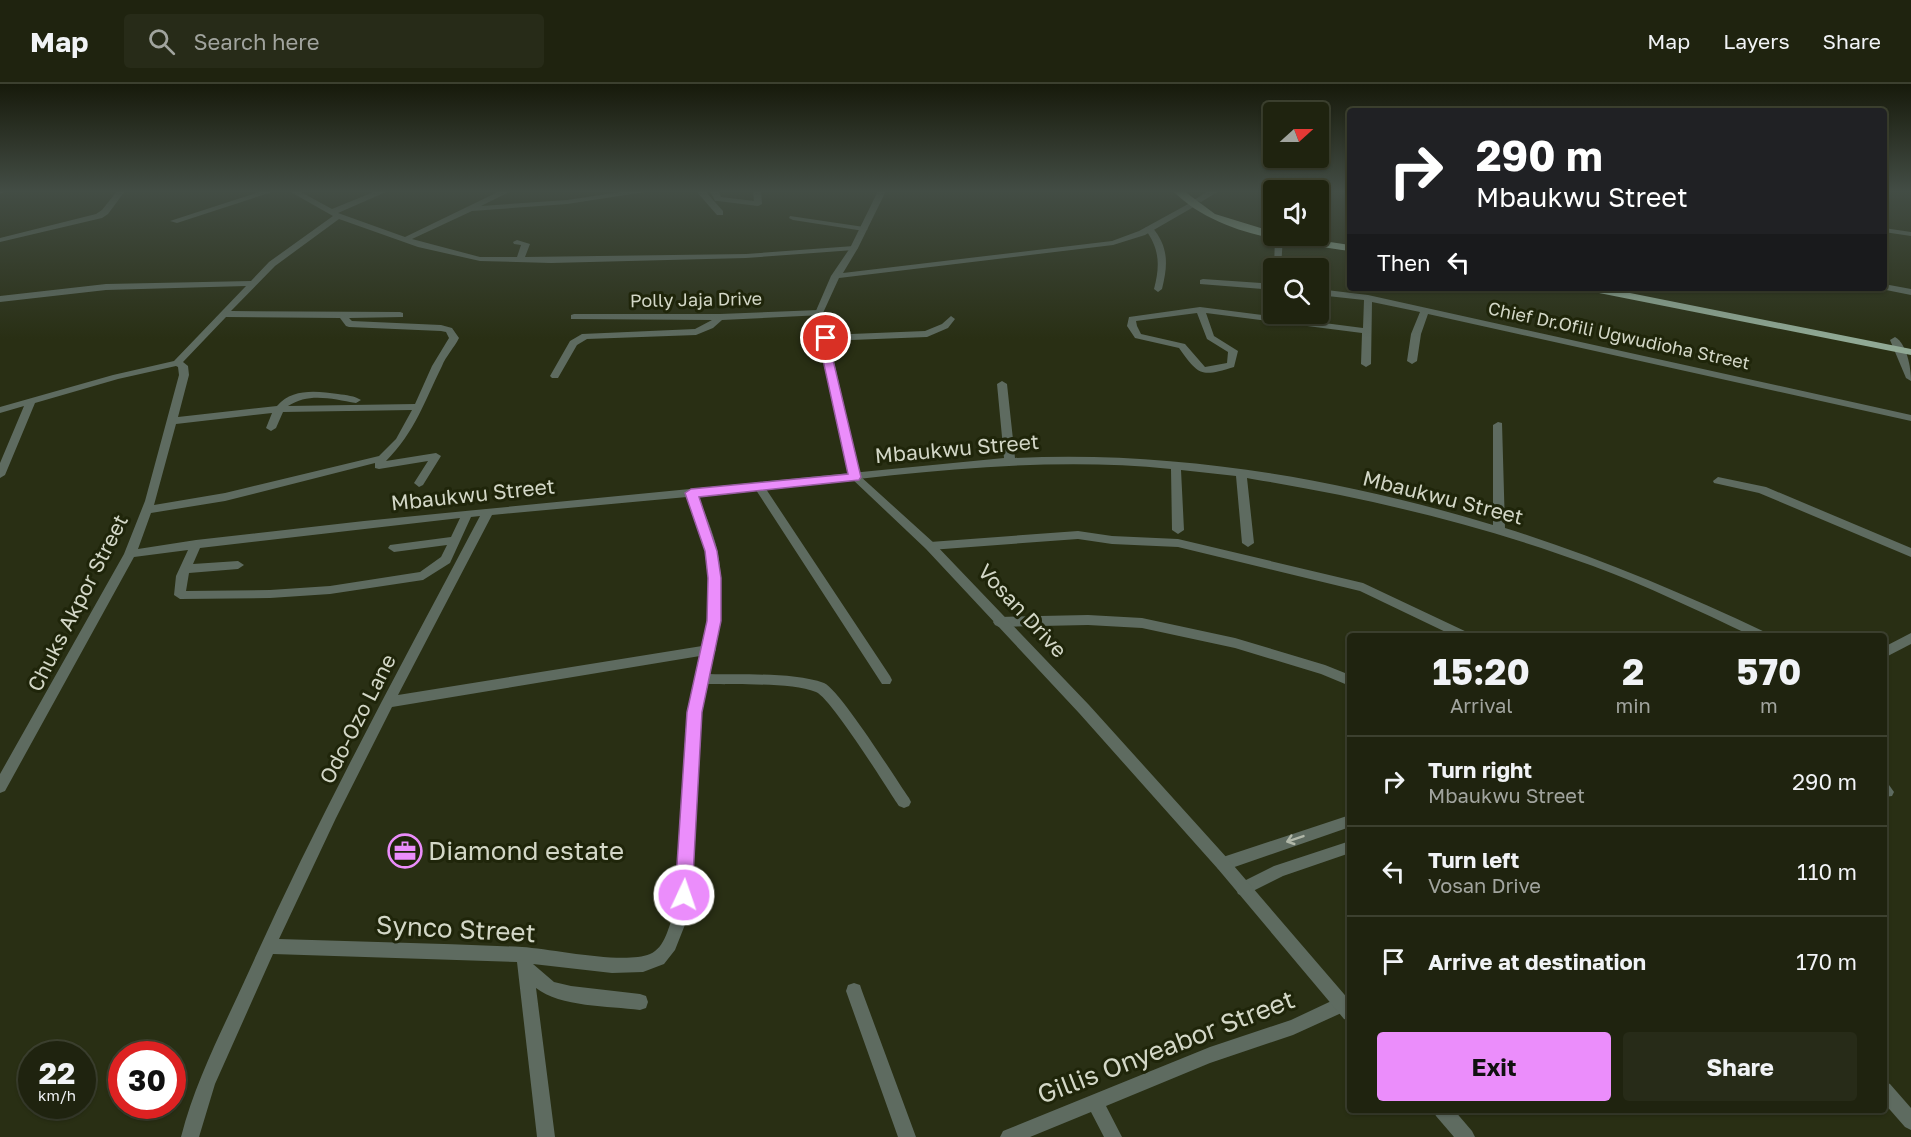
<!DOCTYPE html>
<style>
body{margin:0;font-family:"Golos Text",sans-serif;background:#272b18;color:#f1f3f6;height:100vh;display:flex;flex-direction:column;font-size:22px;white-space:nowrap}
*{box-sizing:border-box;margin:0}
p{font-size:20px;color:#a1a49e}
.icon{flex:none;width:33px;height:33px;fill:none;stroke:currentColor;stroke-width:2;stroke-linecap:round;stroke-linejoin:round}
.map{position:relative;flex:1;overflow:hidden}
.panel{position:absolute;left:1347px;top:549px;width:540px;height:480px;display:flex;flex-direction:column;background:#1f230f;border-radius:6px;box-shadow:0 2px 4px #0004,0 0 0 2px #3c402f}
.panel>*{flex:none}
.hud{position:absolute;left:1347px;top:24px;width:540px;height:183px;border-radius:6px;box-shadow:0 2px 4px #0004,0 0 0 2px #3c402f;background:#202124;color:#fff;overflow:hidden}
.needle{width:39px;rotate:69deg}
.tools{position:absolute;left:1263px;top:18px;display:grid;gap:12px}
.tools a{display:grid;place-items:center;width:66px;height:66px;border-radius:6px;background:#1f230f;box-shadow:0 2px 4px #0004,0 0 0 2px #3c402f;font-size:30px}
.speed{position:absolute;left:18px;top:957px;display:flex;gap:12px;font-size:30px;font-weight:700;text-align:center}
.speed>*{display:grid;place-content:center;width:78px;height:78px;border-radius:50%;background:#1f230f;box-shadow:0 2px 4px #0004,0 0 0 2px #3c402f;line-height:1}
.speed small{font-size:15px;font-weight:400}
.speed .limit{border:9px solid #d22;background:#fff;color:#111}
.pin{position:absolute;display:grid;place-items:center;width:51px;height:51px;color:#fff;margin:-26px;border:3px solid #fff;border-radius:50%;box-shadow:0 2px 6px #0007}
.me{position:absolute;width:66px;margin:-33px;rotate:3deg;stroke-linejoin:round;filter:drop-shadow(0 0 4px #0008)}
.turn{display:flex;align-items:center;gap:21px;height:126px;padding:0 30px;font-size:27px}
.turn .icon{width:78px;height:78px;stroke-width:2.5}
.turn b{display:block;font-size:42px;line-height:51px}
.then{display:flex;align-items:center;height:57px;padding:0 30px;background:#0003;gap:12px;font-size:22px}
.eta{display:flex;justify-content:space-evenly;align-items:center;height:102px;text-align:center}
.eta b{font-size:36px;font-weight:700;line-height:42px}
.button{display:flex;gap:12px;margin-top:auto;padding:12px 30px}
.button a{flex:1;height:69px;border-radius:6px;background:#eb8dfb;color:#111;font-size:24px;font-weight:700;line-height:69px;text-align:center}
.button a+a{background:#272b18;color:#f1f3f6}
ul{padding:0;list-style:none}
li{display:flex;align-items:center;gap:18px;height:90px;padding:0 30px;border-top:2px solid #3c402f}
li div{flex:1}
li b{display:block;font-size:22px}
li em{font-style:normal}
header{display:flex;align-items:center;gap:36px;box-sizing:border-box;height:84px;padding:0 30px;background:#1f230f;border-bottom:2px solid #3c402f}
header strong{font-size:28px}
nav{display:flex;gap:33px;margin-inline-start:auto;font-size:21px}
.search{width:420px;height:54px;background:#272b18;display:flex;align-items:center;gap:15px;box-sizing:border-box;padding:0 21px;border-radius:6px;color:#a1a49e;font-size:22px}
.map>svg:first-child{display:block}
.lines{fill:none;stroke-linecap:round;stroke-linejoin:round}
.minor{fill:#5e6b60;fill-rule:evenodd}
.tertiary{fill:#5e6b60;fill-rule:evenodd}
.primary{fill:#90a995;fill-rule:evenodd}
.oneway{stroke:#b0b7a8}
.route{fill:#eb8dfb;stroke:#995ca3;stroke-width:1.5}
.labels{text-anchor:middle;stroke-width:6;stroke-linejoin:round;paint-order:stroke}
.far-street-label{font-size:18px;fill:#d3d7c7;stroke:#1f250a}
.street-label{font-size:21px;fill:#d3d7c7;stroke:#1f250a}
.near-poi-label{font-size:26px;fill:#d3d7c7;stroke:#1f250a;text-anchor:start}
.near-street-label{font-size:26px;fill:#d3d7c7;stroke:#1f250a}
</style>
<header>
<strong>Map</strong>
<div class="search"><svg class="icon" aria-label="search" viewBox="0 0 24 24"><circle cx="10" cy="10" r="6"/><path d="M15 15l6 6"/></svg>Search here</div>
<nav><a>Map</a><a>Layers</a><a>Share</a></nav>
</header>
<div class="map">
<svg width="1911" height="1053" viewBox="0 0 1911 1053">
<rect width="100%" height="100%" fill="#292f14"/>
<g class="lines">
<g class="minor">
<path d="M 0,107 L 6,107 L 0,110 Z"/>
<path d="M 117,107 L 125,107 L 108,130 L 102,134 L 0,158 L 0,154 L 96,130 L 102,126 Z"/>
<path d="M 262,107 L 275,107 L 177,139 L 170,137 Z"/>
<path d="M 289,107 L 299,107 L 332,125 L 376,107 L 388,107 L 338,129 L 405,153 L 500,107 L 511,107 L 481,122 L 567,116 L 627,107 L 651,107 L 567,120 L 472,127 L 412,155 L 480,173 L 517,173 L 521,161 L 514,160 L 513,158 L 517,156 L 530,160 L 525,173 L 746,170 L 854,162 L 858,164 L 854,166 L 746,174 L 551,179 L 480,177 L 418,163 L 339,135 L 275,182 L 231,227 L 400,228 L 403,229 L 403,233 L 349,234 L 352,237 L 441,241 L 452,244 L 459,254 C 454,264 446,272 442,282 C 424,318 415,348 386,377 L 436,369 L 441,372 L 423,401 L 419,403 L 414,399 L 428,377 L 379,385 L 375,384 L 375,379 L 225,417 L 151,429 L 138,465 L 196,456 L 364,437 L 1004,374 L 997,300 L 1002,297 L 1007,300 L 1015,374 C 1174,366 1342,395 1493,441 L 1493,341 L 1498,338 L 1502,339 L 1505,444 C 1597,473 1680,508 1767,549 L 1769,552 L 1752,552 C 1699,527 1647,502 1593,482 C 1482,441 1368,414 1252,395 L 1247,394 L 1254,459 L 1248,463 L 1242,459 L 1236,392 L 1181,386 L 1184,446 L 1178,450 L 1172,446 L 1171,385 C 1035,371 901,391 766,405 L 890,592 L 892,596 L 890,600 L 882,600 L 756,406 L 698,412 C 703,425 709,438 713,451 C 725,486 722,527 715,563 L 716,566 L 713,570 L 709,590 C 742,591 793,588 824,599 C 840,606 895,694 909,714 L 911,718 L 909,722 L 904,724 L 899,722 C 886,703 831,614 816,608 C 791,598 735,601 707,600 L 701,628 L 690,828 L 675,866 L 664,880 L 643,888 L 612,889 L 533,880 L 554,898 L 571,902 L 640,910 L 646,912 L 648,918 L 646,924 L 640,926 C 609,922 560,923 536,904 L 555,1053 L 537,1053 L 517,878 L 273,870 L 215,1000 L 199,1053 L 181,1053 C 196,994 225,941 250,885 C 319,731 401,582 480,432 L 471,433 L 450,479 L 423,496 L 330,510 L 270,514 L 180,515 L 174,511 L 176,492 L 188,466 L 134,473 L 5,707 L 0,709 L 0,690 L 124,470 L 145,417 L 179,291 L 178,283 L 176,282 L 118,295 L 35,319 L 5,391 L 0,394 L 0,379 L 24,322 L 0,329 L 0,323 L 113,291 L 174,277 L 246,202 L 106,206 L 0,218 L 0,212 L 106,200 L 251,197 L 269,178 L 333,132 ZM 226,233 L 340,234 L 346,242 L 349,243 L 441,247 L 446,248 L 449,254 L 432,282 L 415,320 L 288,322 C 309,308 333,315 356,319 L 361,316 C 355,312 346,311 338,310 C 317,307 292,304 277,322 L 178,333 L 189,291 L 188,282 L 183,278 ZM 412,326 L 396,355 L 379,372 L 225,409 L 154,421 L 176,340 L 272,329 L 266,344 L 271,347 L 276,344 L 283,328 ZM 687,413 C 692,426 698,439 702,452 C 713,487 710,527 702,562 L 398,611 L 492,431 ZM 460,434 L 451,453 L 390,461 L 388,464 L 394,468 L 447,461 L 441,473 L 420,488 L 330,502 L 270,506 L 186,507 L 189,489 L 238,485 L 244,481 L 238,477 L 193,480 L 200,464 ZM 700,572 L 687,628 L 674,828 C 669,842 665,864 650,870 C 623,881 554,865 522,863 C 441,859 360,858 279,855 L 336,734 L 392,623 Z"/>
<path d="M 696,107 L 705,107 L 723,127 L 723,131 L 717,131 Z"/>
<path d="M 710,107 L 718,107 L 721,113 L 754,117 L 753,107 L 761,107 L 762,120 L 758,122 L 718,117 L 715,117 Z"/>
<path d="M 790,132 L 864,143 L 868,145 L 864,147 L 793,136 L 789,134 Z"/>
<path d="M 1146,143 L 1152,143 C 1169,163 1168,181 1162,205 L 1158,208 L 1154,205 C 1160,182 1160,165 1145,145 Z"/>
<path d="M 1275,152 L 1283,152 L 1281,184 L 1274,185 Z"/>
<path d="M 1203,195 L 1274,200 L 1274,206 L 1200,200 L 1200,196 Z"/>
<path d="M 1884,200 L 1911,205 L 1911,211 L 1881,205 L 1884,204 Z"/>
<path d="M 1318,205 L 1368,211 L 1911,331 L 1911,337 L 1428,230 L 1421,250 L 1417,277 L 1412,280 L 1407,277 L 1411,250 L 1420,228 L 1372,218 L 1371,280 L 1366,283 L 1361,280 L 1362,249 L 1206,229 L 1214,252 L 1238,267 L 1234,283 C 1201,293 1199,292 1179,264 L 1135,254 L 1127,242 L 1129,233 L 1200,223 L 1363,244 L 1364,216 L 1318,211 ZM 1197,229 L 1207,255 L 1228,268 L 1227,279 L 1205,283 L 1185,260 L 1141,250 L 1137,242 L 1136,237 Z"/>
<path d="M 819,226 L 822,227 L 822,231 L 722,236 L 713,244 L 696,251 L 587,255 L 577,261 L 558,294 L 552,294 L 550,292 L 570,257 L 582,250 L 695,245 L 712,236 L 571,235 L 571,231 L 574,230 L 720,230 Z"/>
<path d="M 951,232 L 955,235 L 948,244 L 927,253 L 826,257 L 821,254 L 826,251 L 925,247 L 942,240 Z"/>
<path d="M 1895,253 C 1907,260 1911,284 1911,297 L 1906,294 L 1890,256 Z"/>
<path d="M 1718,393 L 1766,403 L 1911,464 L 1911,473 L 1759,409 L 1714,399 L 1713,397 Z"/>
<path d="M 1078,447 L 1112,452 L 1178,455 L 1363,499 L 1469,549 L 1471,552 L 1454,552 L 1360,507 L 1178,463 L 1112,460 L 1078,455 L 930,466 L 924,462 L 930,458 Z"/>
<path d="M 1088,531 L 1142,534 L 1235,554 L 1325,581 L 1350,591 L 1350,602 L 1321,590 L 1235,564 L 1142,544 L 1088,541 L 999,543 L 995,541 L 993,538 L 995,535 L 999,533 Z"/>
<path d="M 1911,549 L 1911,560 L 1884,574 L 1884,563 Z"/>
<path d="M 1884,699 L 1889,701 L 1894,708 L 1892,712 L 1884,713 Z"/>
<path d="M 1350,731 L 1350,743 L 1223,787 L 1218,785 L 1216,780 L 1218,775 L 1223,773 Z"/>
<path d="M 1350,757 L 1350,769 L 1283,792 L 1243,812 L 1238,810 L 1236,805 L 1238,800 L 1274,782 Z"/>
<path d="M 854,899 L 860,901 L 862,907 L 916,1053 L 898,1053 L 846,907 L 848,901 Z"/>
<path d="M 1342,912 L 1348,914 L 1350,920 L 1348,926 L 1293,951 L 1210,979 L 1106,1022 L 1122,1053 L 1104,1053 L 1091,1028 L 1030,1053 L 1000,1053 L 1003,1047 L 1210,963 L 1291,936 Z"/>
<path d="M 1884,997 L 1890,1000 L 1911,1024 L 1911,1046 L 1905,1043 L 1884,1019 Z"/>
</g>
<g class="tertiary">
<path d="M 878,107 L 886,107 L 858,164 L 843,189 L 1112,157 L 1139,147 L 1190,119 L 1197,121 L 1145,151 L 1113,161 L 839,194 L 823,229 L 860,392 L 934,459 L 1089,621 L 1228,775 L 1350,917 L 1350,937 L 1344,935 L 1218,785 L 1079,629 L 926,465 L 850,393 L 815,229 L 831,192 L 850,164 Z"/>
<path d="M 1208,107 L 1219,107 L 1201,118 L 1194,116 Z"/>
<path d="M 1884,144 L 1911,148 L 1911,152 L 1884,148 Z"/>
<path d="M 1433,1026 L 1454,1026 L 1472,1047 L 1475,1053 L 1454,1053 L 1436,1032 Z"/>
</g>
<g class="primary">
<path d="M 1173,107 L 1184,107 L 1215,130 L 1274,148 L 1274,152 L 1290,152 L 1350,161 L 1350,167 C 1290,158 1218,152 1173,107 Z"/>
<path d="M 1584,204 L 1605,204 L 1911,265 L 1911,271 L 1589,207 Z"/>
</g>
</g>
<defs><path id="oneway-shaft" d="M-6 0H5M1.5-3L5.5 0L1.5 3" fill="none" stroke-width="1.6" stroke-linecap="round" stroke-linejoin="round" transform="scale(1.5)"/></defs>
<use class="oneway" href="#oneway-shaft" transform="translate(1295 755) rotate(161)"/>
<linearGradient id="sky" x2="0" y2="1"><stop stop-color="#171a0b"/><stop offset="0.42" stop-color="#434d45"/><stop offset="1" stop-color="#434d45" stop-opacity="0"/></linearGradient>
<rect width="1911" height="255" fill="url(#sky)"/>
<path class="route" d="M 826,251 L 831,254 L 833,276 L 861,393 L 859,396 L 699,413 L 717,467 L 721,494 L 721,537 L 702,628 L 692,811 L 690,817 L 684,819 L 678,817 L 675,811 L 687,628 L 707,537 L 708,494 L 705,467 L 685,409 L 691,405 L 848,390 L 823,276 L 821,254 Z"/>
<defs>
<symbol id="office-ring" viewBox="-11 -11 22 22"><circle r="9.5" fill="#1f250a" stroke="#eb8dfb" stroke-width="1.5"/><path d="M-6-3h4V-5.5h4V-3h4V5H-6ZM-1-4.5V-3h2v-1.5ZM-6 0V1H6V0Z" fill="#eb8dfb"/></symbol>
</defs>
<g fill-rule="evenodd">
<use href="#office-ring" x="386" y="748" width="38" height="38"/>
</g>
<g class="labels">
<g class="far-street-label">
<text transform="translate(696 216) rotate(-1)" y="6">Polly Jaja Drive</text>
<text transform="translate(1619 252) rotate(12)" y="6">Chief Dr.Ofili Ugwudioha Street</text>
</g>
<g class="street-label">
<text transform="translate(957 365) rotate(-5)" y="7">Mbaukwu Street</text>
<text transform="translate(473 411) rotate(-6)" y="7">Mbaukwu Street</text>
<text transform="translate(1443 414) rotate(14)" y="7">Mbaukwu Street</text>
<text transform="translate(78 519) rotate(-63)" y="7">Chuks Akpor Street</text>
<text transform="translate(1022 527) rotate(47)" y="7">Vosan Drive</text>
<text transform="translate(358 635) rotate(-63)" y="7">Odo-Ozo Lane</text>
</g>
<g class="near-poi-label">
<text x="428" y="776">Diamond estate</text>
</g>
<g class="near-street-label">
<text transform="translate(456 845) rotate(3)" y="9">Synco Street</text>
<text transform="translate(1166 963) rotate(-21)" y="9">Gillis Onyeabor Street</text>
</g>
</g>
</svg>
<div class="tools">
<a><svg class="needle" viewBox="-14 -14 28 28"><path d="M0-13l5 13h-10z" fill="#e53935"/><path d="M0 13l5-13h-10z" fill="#a1a49e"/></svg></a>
<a><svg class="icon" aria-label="sound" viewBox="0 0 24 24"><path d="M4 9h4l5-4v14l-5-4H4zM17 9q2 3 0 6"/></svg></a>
<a><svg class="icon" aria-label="search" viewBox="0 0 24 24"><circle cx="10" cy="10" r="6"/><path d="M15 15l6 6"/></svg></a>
</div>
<div class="speed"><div>22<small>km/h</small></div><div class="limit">30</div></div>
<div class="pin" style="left:826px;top:254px;background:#d93025"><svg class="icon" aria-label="arrive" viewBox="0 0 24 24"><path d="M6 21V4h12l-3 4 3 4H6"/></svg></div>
<svg class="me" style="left:684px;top:811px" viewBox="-20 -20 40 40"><circle r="17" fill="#eb8dfb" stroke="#fff" stroke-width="3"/><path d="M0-11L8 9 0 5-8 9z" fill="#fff"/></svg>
<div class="hud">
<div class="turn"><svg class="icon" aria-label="right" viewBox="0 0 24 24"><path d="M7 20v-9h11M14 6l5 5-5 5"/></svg><div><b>290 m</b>Mbaukwu Street</div></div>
<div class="then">Then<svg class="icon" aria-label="left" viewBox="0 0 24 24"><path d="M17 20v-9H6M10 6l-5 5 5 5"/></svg></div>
</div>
<section class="panel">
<div class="eta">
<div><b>15:20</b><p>Arrival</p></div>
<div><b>2</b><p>min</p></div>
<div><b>570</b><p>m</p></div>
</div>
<ul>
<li><svg class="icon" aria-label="right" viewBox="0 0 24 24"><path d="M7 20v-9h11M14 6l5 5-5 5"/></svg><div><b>Turn right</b><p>Mbaukwu Street</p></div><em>290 m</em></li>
<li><svg class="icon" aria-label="left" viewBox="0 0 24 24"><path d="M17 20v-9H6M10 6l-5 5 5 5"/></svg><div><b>Turn left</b><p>Vosan Drive</p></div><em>110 m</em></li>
<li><svg class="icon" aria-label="arrive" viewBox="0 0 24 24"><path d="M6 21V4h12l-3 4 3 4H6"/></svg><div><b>Arrive at destination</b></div><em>170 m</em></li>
</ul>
<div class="button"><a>Exit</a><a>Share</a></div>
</section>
</div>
